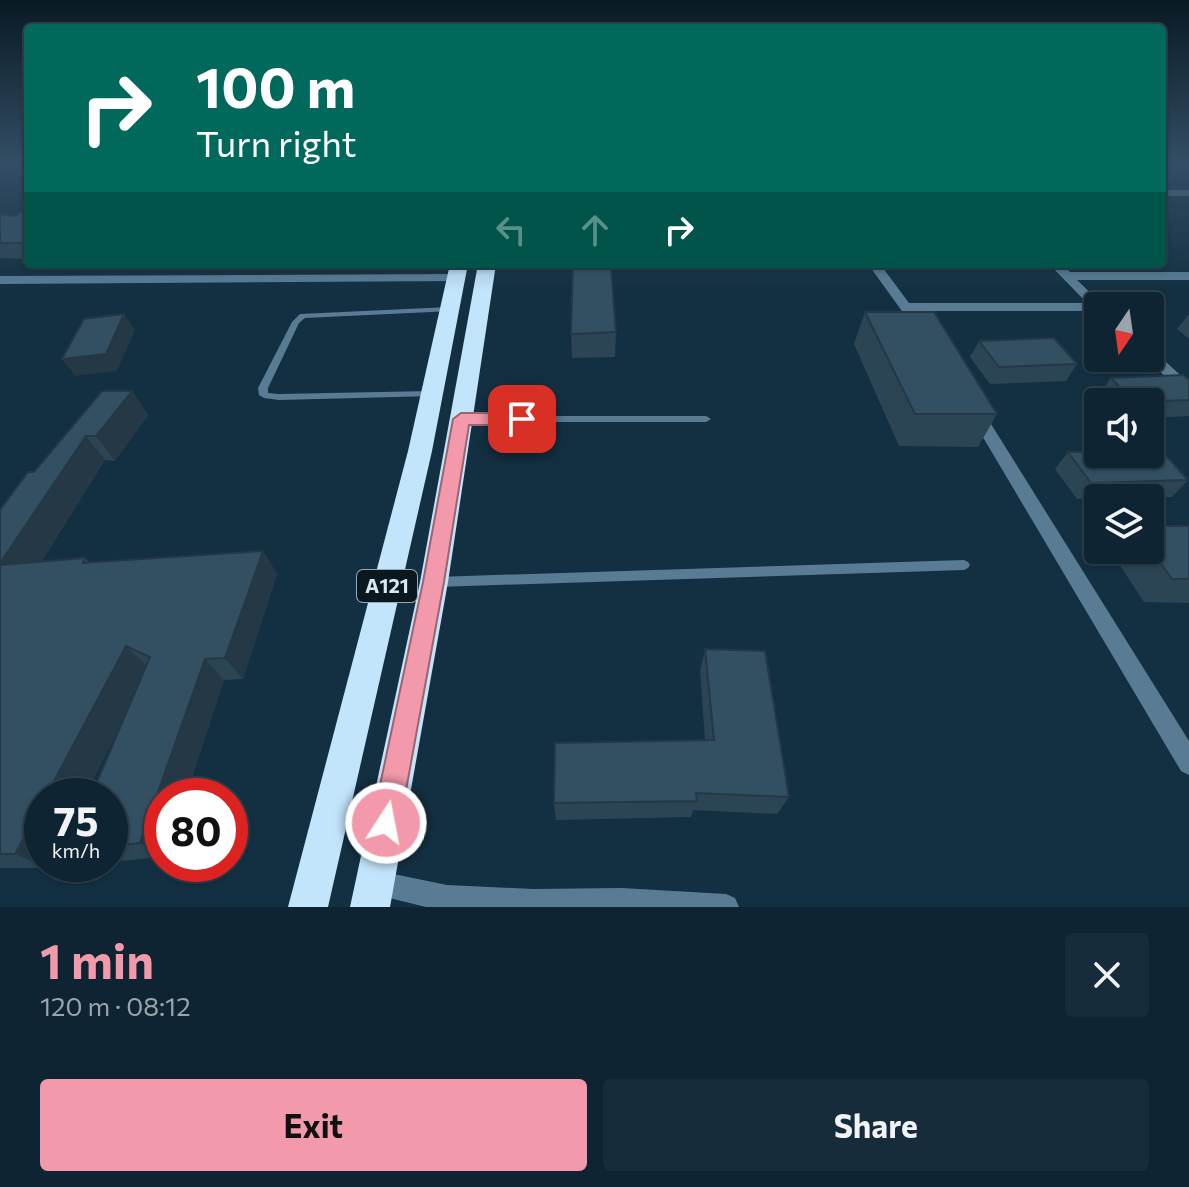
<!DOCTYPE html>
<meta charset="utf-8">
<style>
body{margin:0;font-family:Commissioner,sans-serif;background:#172c3a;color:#f1f3f6;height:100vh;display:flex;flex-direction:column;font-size:30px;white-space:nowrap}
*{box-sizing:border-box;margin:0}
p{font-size:26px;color:#9ba4ac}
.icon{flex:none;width:44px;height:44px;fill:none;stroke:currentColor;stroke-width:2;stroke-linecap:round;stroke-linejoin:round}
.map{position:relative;height:907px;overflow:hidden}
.drawer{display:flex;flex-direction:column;background:#0e2432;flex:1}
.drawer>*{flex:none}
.banner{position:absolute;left:24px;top:24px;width:1142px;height:244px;border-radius:8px;box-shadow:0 2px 6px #0004,0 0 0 2px #2e414d;background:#00695c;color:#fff;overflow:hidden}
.needle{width:52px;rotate:193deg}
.controls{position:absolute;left:1084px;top:292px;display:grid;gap:16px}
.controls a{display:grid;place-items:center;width:80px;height:80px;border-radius:8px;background:#0e2432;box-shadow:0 2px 6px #0004,0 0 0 2px #2e414d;font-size:40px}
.speed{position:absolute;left:24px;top:778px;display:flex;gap:16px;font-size:40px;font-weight:700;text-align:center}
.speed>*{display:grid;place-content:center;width:104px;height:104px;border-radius:50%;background:#0e2432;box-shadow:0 2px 6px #0004,0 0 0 2px #2e414d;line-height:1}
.speed small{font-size:20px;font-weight:400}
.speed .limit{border:12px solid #d22;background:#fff;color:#111}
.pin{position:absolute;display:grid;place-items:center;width:68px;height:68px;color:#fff;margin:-34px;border-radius:16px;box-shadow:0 4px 12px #0006}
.me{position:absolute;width:88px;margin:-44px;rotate:11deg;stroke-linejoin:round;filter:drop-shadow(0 0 6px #0008)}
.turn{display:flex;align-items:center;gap:28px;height:168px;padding:0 40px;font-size:36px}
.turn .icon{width:104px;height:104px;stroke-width:2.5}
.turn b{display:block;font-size:56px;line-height:68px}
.lanes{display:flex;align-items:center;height:76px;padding:0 40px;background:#0003;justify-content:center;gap:40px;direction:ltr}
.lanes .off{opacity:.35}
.round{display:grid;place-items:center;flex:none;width:84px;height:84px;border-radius:8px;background:#172c3a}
.headline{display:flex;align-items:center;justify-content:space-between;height:136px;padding:0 40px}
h1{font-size:48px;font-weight:700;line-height:60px;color:#f29aac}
.action{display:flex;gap:16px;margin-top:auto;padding:16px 40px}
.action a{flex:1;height:92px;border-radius:8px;background:#f29aac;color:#111;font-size:32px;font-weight:700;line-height:92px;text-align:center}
.action a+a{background:#172c3a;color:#f1f3f6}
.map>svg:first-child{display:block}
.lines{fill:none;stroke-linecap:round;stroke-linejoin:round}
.lane{fill:#597c94;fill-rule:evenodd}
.street{fill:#597c94;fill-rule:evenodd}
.highway{fill:#c3e5fc;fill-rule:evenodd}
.wall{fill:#2c4555}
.shaded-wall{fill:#243845}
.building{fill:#335063;stroke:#243845;stroke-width:2}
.route{fill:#f29aac;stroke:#9d6470;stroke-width:2}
.labels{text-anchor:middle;stroke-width:6;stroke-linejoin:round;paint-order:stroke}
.shield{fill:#0b171f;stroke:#9aa9b3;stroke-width:2}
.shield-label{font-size:20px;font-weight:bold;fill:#d7e8f3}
</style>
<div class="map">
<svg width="1189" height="907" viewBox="0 0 1189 907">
<rect width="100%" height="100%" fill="#133042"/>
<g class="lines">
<g class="lane">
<path d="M 449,307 L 452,307 L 452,311 L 305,318 L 299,323 L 268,388 L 268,393 L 279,394 L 431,391 L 434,392 L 436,394 L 434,396 L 279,400 L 264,398 L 259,395 L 258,388 L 292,322 L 300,314 Z"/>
<path d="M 461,416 L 706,416 L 711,419 L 706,422 L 461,422 L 456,419 Z"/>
<path d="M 964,560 L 968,562 L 970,565 L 968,568 L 964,570 L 436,587 L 432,586 L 430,582 L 432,578 L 436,577 Z"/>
</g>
<g class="street">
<rect x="1162" y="190" width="27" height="6"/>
<path d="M 868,264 L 880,264 L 909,303 L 1087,303 L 1049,264 L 1062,264 L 1070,272 L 1189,272 L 1189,280 L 1077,280 L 1104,306 L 1098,306 L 1098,311 L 915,311 L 929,329 L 922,333 L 917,332 Z"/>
<path d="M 456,274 L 460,275 L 460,281 L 0,284 L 0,276 Z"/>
<path d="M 1150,351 L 1155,352 L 1189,383 L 1189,396 L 1184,394 L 1145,358 L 1150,358 Z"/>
<path d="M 976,407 L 981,408 L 1189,741 L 1189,775 L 1181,771 L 968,412 Z"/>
<path d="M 374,870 L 447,885 L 533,889 L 622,888 L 726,894 L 735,898 L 739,907 L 426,907 L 365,892 L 361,883 L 365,874 Z"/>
</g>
<g class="highway">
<path d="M 450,264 L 468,264 L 432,451 L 328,907 L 288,907 L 408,451 Z"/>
<path d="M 478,264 L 496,264 L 448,582 L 390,907 L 350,907 L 420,582 Z"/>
</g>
</g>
<g class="wall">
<path d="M 28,213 L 28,259 L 0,258 L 0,215 L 15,216 Z"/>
<path d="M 865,312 L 997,414 L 978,447 L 899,446 L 854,344 Z"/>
<path d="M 1189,314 L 1189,339 L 1177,329 Z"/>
<path d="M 616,332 L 615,357 L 572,358 L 571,334 Z"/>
<path d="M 979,341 L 1077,364 L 1066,381 L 990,384 L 970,357 Z"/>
<path d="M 1111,378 L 1189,380 L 1189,416 L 1150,418 L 1150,402 L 1105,402 L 1099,395 Z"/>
<path d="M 132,391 L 148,415 L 115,461 L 105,460 L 41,562 L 85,558 L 89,562 L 263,551 L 277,574 L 243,679 L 224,680 L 186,796 L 162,796 L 162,857 L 110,862 L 110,796 L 125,716 L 85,796 L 42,796 L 50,868 L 0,868 L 0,510 L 34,472 Z"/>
<path d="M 1068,452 L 1188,480 L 1172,497 L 1077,499 L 1055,469 Z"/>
<path d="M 1150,526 L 1189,526 L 1189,603 L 1144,602 L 1110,550 L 1150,550 Z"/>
<path d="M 705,649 L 789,797 L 777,814 L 693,810 L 691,817 L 556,820 L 554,803 L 705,740 L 700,671 Z"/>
</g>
<g class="shaded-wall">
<path d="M 124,314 L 135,330 L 117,371 L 75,376 L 62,359 Z"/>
<path d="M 132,391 L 148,415 L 115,461 L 96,436 Z"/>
<path d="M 86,436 L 105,460 L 25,589 L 0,567 L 0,563 Z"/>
<path d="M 263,551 L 277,574 L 243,679 L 225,658 Z"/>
<path d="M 126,646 L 149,668 L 85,796 L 46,796 Z"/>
<path d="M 205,659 L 224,680 L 186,796 L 162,796 L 162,855 L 140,843 Z"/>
<path d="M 42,804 L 42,864 L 52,864 L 50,868 L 15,854 Z"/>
</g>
<g class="building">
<path d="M 20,212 L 28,213 L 28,243 L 0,243 L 0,215 L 15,216 Z"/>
<path d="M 573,265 L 611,267 L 616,332 L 571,334 Z"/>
<path d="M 865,312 L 934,312 L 997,414 L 915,414 Z"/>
<path d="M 124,314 L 106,354 L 62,359 L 84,319 Z"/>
<path d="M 1054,338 L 1077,364 L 999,367 L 979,341 Z"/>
<path d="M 1183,375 L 1189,380 L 1189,400 L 1134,402 L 1111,378 Z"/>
<path d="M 102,391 L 132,391 L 96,436 L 86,436 L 0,563 L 0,510 L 28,472 L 34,472 Z"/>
<path d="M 1150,450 L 1161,450 L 1188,480 L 1091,483 L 1068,452 L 1098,452 L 1098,454 L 1150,454 Z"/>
<path d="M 1150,526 L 1189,526 L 1189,579 L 1172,579 L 1150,548 Z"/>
<path d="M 263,551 L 225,658 L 205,659 L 140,843 L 110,846 L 110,796 L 91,796 L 150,657 L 126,646 L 46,796 L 42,796 L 42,804 L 15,854 L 0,854 L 0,565 L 85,558 L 83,563 Z"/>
<path d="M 705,649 L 765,651 L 789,797 L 696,793 L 697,801 L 554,803 L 555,743 L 714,740 Z"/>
</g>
<linearGradient id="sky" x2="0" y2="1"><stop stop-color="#0a1a24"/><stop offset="0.56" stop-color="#334e65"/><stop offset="1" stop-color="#334e65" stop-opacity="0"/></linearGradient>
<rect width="1189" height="291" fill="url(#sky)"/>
<path class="route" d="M 461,413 L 522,413 L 531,419 L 522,425 L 469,425 L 444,582 L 400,823 L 396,833 L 386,837 L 376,833 L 372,823 L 423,582 L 453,419 Z"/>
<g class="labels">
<rect class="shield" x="357" y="570" width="60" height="32" rx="6"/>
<g class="shield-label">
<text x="387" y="593">A121</text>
</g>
</g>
</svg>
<div class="controls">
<a><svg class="needle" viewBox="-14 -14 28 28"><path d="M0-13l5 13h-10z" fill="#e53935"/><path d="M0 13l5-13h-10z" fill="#9ba4ac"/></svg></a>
<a><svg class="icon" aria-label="sound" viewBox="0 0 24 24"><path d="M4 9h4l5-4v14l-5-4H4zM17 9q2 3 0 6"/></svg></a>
<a><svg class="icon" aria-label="layers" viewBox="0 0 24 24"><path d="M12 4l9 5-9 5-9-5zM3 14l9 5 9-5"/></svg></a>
</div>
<div class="speed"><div>75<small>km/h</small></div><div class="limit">80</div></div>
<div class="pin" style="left:522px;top:419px;background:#d93025"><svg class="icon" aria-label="arrive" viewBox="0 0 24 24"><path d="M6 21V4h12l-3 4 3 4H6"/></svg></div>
<svg class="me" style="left:386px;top:823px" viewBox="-20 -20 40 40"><circle r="17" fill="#f29aac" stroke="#fff" stroke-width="3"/><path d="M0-11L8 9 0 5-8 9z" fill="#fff"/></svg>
<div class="banner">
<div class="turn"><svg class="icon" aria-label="right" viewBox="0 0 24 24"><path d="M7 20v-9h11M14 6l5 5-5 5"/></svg><div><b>100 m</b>Turn right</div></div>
<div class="lanes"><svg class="icon off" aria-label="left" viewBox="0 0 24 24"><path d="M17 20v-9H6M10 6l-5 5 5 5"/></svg><svg class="icon off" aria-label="ahead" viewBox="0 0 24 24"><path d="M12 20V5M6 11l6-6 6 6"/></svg><svg class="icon" aria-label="right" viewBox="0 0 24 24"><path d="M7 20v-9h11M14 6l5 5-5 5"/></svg></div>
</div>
</div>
<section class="drawer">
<div class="headline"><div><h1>1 min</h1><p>120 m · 08:12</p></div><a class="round"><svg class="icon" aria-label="close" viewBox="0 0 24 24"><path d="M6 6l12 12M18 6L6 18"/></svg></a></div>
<div class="action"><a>Exit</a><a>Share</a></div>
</section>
